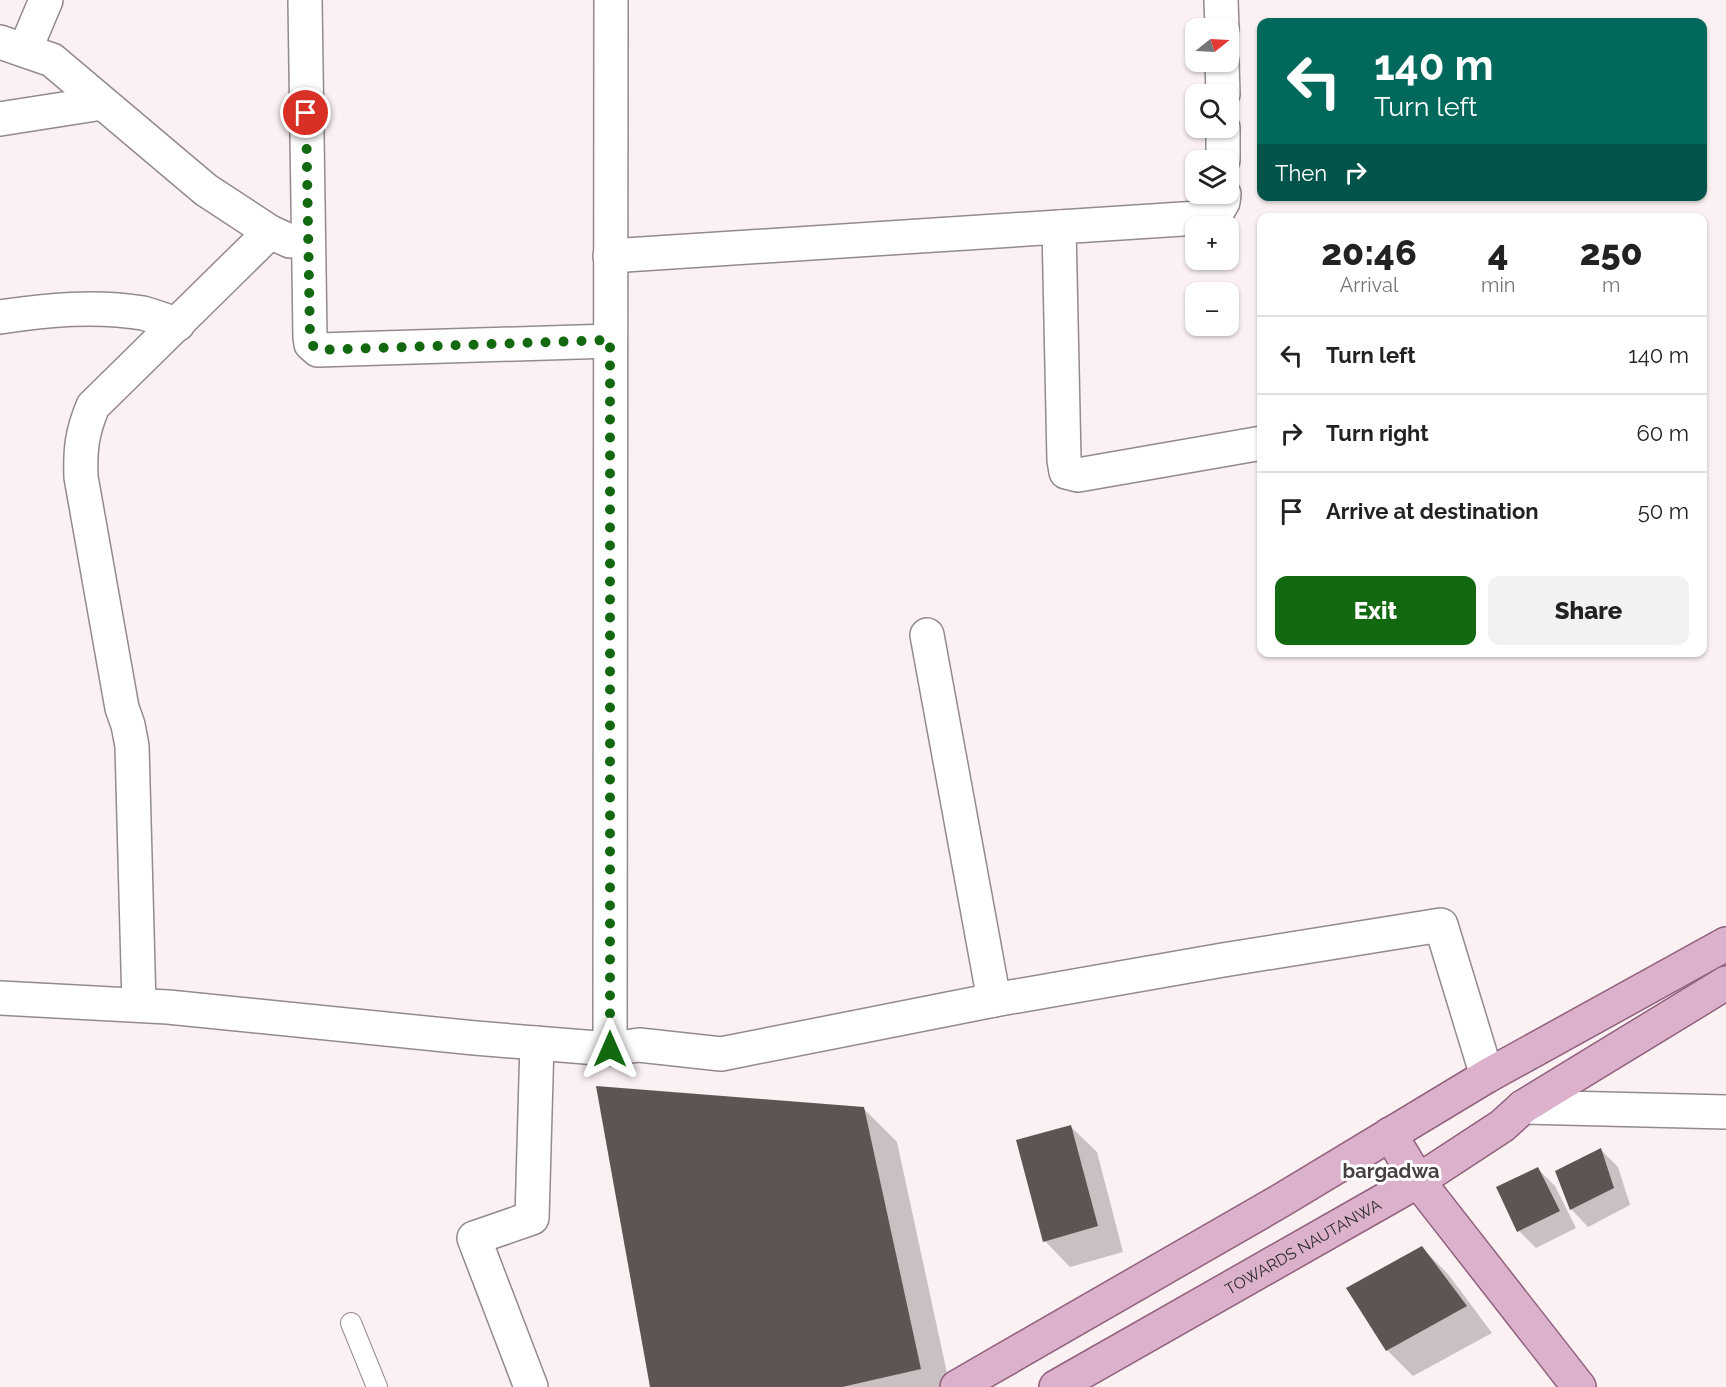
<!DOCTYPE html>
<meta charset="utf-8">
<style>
body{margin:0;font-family:Raleway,sans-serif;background:#f2f2f2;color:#222;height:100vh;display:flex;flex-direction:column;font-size:22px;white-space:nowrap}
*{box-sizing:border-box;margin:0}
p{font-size:20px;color:#767676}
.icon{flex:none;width:33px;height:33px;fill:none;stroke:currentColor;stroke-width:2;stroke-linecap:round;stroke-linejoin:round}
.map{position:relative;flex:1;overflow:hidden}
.drawer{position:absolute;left:1257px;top:213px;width:450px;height:444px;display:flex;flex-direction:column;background:#fff;border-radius:12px;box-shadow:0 2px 4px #0004}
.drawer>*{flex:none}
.hud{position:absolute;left:1257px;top:18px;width:450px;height:183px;border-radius:12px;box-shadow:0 2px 4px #0004;background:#00695c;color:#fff;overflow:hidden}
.needle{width:39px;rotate:72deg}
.tools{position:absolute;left:1185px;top:18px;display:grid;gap:12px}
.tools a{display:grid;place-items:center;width:54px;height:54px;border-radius:12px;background:#fff;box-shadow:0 2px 4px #0004;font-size:30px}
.pin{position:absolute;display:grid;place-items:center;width:51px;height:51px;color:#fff;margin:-26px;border:3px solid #fff;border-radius:50%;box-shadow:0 2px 6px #0007}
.me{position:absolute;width:66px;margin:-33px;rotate:0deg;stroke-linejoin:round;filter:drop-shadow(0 0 4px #0008)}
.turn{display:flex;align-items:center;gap:21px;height:126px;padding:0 18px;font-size:27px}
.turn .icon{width:78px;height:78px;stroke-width:2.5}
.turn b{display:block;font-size:42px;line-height:51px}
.then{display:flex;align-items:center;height:57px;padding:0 18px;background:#0003;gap:12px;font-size:22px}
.eta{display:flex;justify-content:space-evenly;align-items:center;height:102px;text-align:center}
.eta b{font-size:36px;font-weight:800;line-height:42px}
.button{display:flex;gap:12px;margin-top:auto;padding:12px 18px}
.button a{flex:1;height:69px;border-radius:12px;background:#13690f;color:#fff;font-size:24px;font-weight:800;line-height:69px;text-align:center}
.button a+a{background:#f2f2f2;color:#222}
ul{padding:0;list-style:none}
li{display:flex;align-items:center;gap:18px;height:78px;padding:0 18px;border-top:2px solid #e0e0e0}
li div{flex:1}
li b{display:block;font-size:22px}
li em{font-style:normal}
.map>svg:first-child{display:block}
.shadow{fill:#0003}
.building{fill:#5d5553}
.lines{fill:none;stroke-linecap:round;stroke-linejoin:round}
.lane-casing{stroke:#938a8b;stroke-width:22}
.street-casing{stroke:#938a8b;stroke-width:36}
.secondary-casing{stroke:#938a8b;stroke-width:36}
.primary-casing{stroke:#90607d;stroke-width:36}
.lane{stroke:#fff;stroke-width:20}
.street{stroke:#fff;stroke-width:33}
.secondary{stroke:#fff;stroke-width:33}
.primary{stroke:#dcb1cc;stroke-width:33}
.route{stroke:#13690f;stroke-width:10;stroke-dasharray:0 18}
.labels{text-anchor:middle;stroke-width:6;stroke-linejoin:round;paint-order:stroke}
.street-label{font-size:16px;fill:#2d2a2a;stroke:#fff}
.quarter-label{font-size:20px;font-weight:bold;fill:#473f40;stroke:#fff}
</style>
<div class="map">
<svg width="1726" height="1387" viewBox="0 0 1726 1387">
<rect width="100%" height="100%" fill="#fbf1f2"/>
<g class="shadow">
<path d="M 863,1108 L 897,1142 L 950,1387 L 651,1387 Z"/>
<path d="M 1071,1127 L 1097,1152 L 1123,1252 L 1070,1267 L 1045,1241 Z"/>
<path d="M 1601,1150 L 1618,1167 L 1630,1205 L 1588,1227 L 1571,1209 Z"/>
<path d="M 1538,1169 L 1555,1186 L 1576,1228 L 1536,1248 L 1519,1231 Z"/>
<path d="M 1422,1248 L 1448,1274 L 1492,1333 L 1413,1376 L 1387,1350 Z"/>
</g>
<g class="building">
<path d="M 596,1086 L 864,1107 L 921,1369 L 842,1387 L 650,1387 Z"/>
<path d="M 1071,1125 L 1098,1226 L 1043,1242 L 1016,1140 Z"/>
<path d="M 1601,1148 L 1614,1188 L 1570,1210 L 1555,1171 Z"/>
<path d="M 1538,1167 L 1560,1211 L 1517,1232 L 1496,1187 Z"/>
<path d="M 1422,1246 L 1467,1306 L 1386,1351 L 1346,1288 Z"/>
</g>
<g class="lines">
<defs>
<path id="lane" d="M 351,1323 L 377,1387"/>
<g id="street">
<path d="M 305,0 L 310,337 L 311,344 L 318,350 L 610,341"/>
<path d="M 1221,0 L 1222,28"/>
<path d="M 0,42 L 52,60 L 206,190 L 270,232 L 290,241"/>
<path d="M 25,50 L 46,0"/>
<path d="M 1222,62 L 1223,94"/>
<path d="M 0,119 L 102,103"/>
<path d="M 1223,128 L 1223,160"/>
<path d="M 1059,227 L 1064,460 L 1066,472 L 1078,475 L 1262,443"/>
<path d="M 610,256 L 1198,218 L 1216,214 L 1223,202 L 1224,194"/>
<path d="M 0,317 C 47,310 95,305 143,313 C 154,316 166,321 178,324"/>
<path d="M 927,635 L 994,1000"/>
<path d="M 139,1005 L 132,746 L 128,725 L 122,708 L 81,477 C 80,449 82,432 93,406 L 270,232"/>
<path d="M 610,1049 L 611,0"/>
<path d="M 1523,1107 L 1726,1112"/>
<path d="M 531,1387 L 474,1238 L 532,1218 L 537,1043"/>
</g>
<path id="secondary" d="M 0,998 L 168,1007 L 475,1038 L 610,1049 L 639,1045 L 721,1054 L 994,1000 L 1223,960 L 1441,925 L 1487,1076"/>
<g id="primary">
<path d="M 1390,1134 L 1418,1181 L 1579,1387"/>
<path d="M 957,1387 L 1280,1201 L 1487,1076 L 1726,944"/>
<path id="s1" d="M 1056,1387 L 1418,1181 L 1502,1126 L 1523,1107 L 1726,983"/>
</g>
</defs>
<use href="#lane" class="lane-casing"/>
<use href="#street" class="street-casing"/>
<use href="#secondary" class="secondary-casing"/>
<use href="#primary" class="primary-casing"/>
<use href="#lane" class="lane"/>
<use href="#street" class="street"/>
<use href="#secondary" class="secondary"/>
<use href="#primary" class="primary"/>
</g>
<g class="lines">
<path class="route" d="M 306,113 L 310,337 L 311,344 L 318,350 L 610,340 L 610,1049"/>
</g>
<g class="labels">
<g class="street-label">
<text dy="6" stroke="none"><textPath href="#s1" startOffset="284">TOWARDS NAUTANWA</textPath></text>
</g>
<g class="quarter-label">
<text x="1391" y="1178">bargadwa</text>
</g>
</g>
</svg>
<div class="tools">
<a><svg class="needle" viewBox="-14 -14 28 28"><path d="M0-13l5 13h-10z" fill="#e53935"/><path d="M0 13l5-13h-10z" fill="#767676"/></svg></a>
<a><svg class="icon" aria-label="search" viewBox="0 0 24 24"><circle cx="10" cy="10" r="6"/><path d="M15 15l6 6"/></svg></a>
<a><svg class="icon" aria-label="layers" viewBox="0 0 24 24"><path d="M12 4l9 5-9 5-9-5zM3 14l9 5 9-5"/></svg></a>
<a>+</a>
<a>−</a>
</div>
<div class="pin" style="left:306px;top:113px;background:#d93025"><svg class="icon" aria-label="arrive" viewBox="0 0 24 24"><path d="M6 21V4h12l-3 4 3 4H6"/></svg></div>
<svg class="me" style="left:610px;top:1049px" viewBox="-20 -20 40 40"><path d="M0-17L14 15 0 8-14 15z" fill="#13690f" stroke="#fff" stroke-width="4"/></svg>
<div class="hud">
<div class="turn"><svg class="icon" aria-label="left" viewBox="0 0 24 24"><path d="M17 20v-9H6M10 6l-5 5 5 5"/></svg><div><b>140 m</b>Turn left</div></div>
<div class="then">Then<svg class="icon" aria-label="right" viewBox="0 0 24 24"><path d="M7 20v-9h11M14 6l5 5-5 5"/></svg></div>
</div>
<section class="drawer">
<div class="eta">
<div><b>20:46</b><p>Arrival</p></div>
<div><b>4</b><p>min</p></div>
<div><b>250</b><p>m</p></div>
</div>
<ul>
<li><svg class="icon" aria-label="left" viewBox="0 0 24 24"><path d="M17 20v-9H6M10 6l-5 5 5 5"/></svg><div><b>Turn left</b></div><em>140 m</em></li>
<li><svg class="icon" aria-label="right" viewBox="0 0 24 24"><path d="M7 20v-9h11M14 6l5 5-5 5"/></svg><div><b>Turn right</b></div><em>60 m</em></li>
<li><svg class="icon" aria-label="arrive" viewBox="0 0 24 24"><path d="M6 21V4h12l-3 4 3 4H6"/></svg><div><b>Arrive at destination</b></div><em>50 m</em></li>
</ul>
<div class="button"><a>Exit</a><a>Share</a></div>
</section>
</div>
